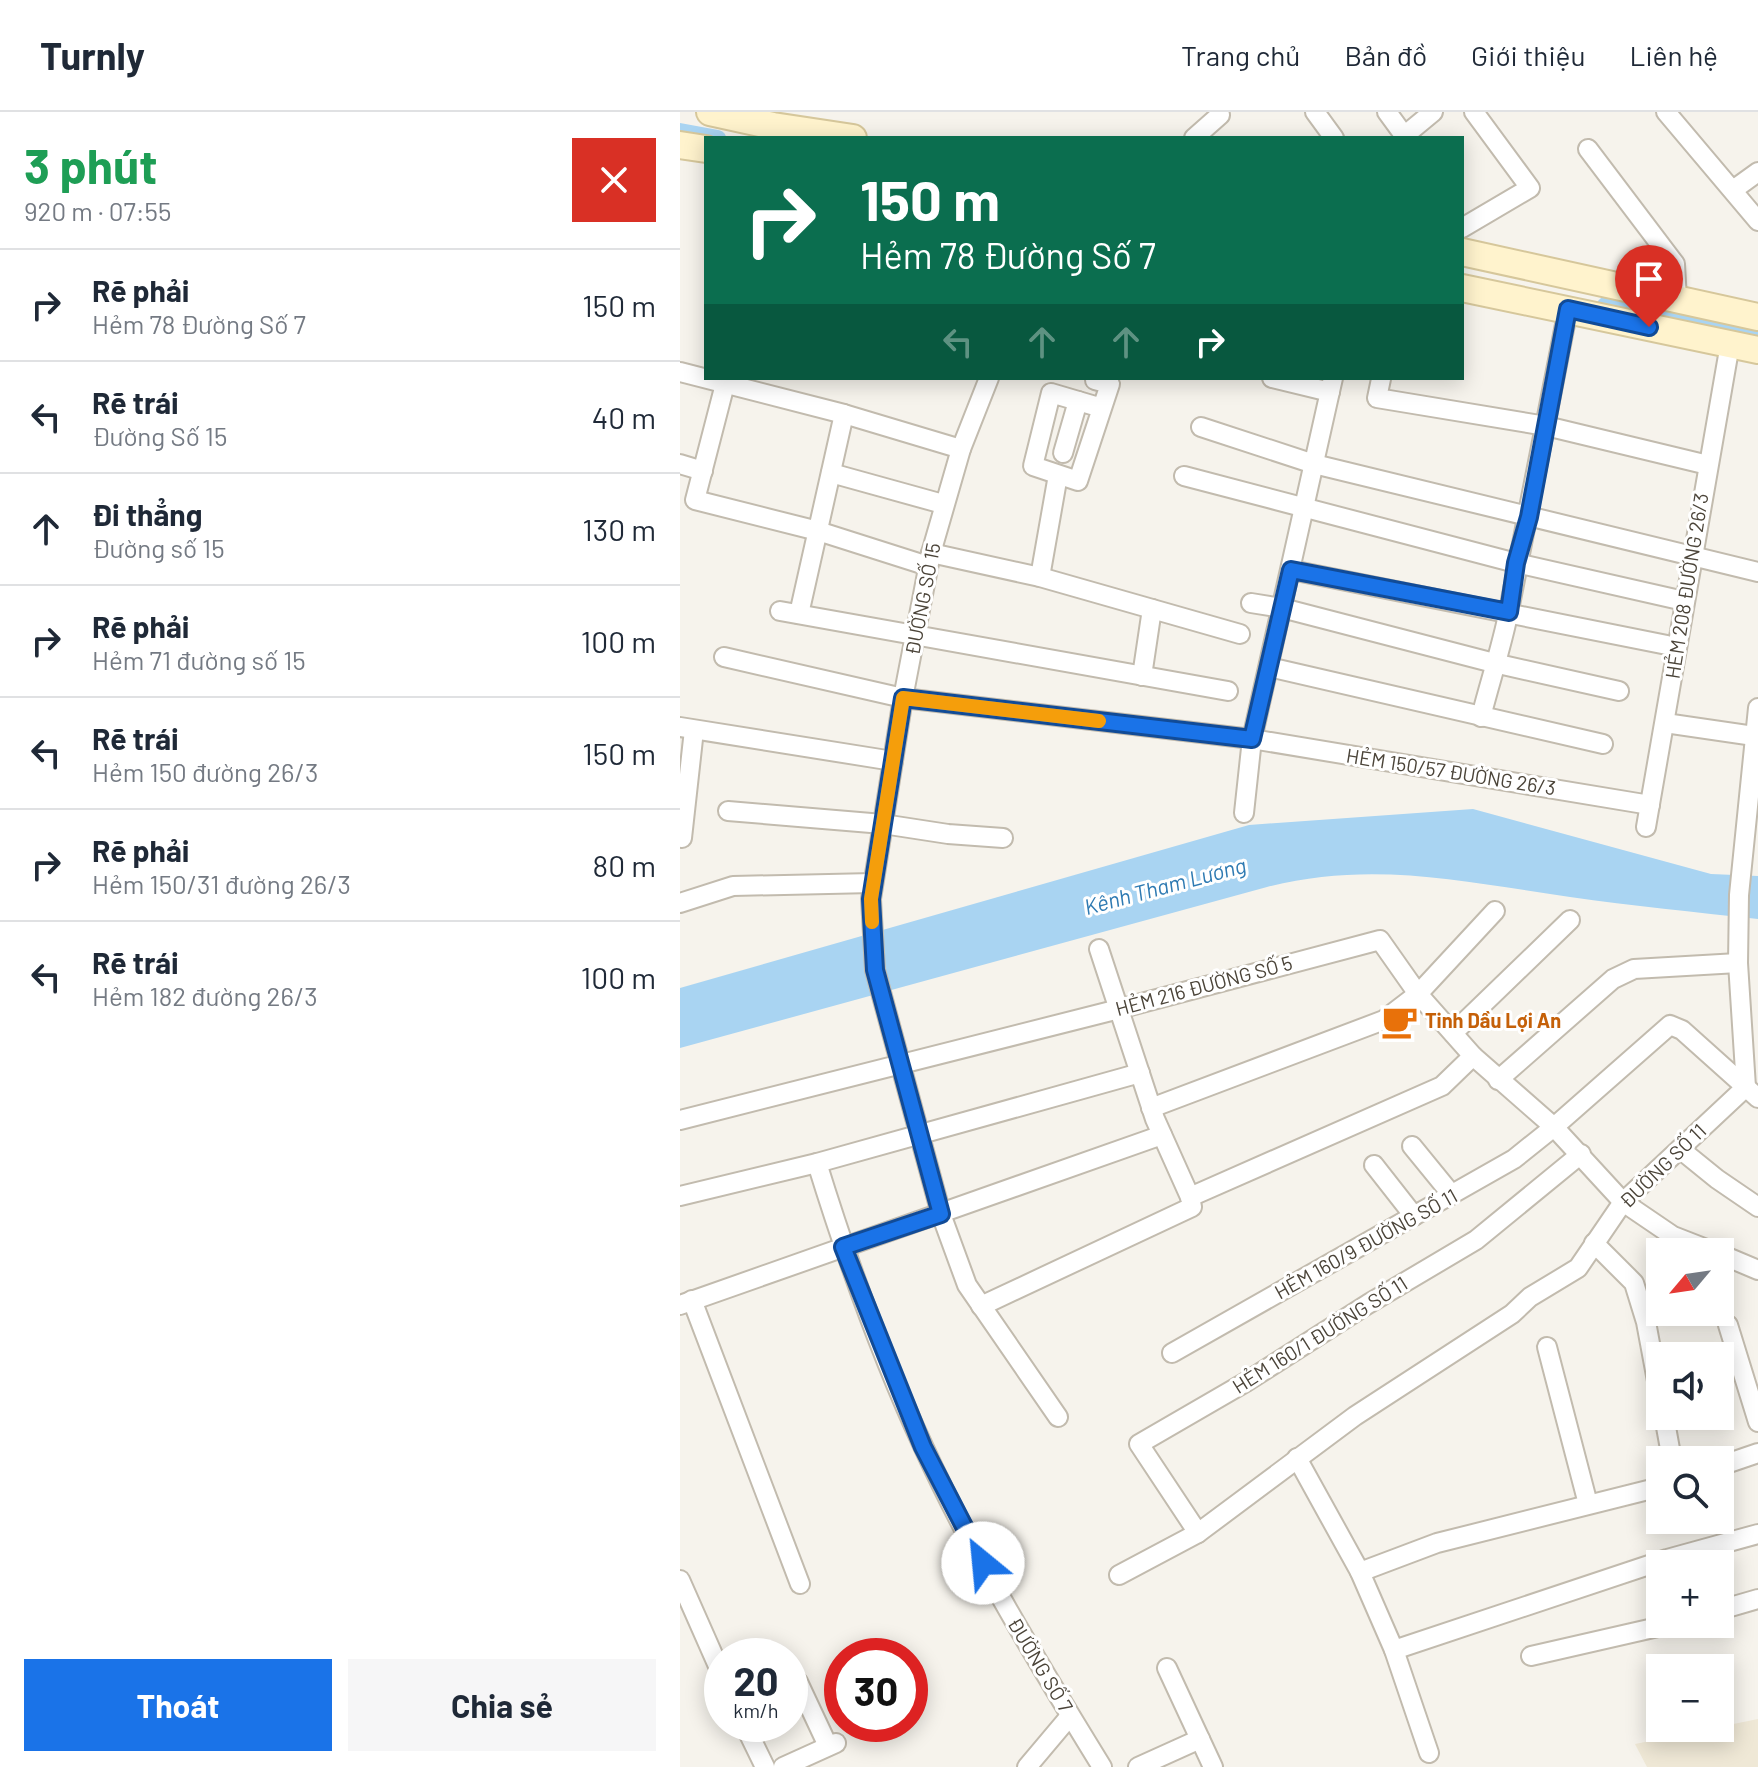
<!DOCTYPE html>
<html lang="vi">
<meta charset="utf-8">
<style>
body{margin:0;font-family:Barlow,sans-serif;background:#f6f6f7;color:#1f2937;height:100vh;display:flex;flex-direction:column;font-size:30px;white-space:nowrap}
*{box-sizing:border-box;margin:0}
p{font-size:26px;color:#747a83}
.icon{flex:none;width:44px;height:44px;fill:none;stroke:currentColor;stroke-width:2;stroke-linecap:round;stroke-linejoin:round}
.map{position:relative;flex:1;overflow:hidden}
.side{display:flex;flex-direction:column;background:#fff;width:680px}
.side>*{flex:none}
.banner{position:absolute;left:24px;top:24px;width:760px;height:244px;border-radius:0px;box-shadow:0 4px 20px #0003;background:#0b6e4f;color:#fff;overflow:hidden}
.needle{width:52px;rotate:241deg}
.fabs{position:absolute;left:966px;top:1126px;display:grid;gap:16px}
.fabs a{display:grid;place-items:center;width:88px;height:88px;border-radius:0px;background:#fff;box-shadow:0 4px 20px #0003;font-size:40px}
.speed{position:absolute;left:24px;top:1526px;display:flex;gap:16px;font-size:40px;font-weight:700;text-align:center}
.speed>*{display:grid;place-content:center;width:104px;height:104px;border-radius:50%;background:#fff;box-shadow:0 4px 20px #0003;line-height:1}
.speed small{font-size:20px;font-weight:400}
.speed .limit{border:12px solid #d22;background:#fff;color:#111}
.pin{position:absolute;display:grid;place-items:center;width:68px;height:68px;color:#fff;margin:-82px -34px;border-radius:50% 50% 50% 0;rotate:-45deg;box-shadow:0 0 8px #0007}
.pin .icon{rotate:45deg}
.me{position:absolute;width:88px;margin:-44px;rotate:332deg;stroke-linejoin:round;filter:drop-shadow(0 0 6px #0008)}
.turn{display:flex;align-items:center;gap:28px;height:168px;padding:0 24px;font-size:36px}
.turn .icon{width:104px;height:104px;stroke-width:2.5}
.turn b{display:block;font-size:56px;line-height:68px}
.lanes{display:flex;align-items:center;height:76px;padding:0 24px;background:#0003;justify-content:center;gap:40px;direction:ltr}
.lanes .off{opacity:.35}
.round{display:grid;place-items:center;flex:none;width:84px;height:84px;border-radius:0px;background:#f6f6f7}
.head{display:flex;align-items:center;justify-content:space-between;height:136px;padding:0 24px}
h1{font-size:48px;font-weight:700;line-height:60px;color:#1e9e55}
.primary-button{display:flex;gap:16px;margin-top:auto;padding:16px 24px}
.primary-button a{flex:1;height:92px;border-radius:0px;background:#1a73e8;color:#fff;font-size:32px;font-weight:700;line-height:92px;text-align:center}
.primary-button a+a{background:#f6f6f7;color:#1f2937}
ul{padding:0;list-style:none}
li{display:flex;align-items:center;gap:24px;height:112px;padding:0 24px;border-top:2px solid #e0e1e3}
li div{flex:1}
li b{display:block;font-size:30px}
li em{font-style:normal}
header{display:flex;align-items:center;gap:48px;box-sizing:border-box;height:112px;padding:0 40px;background:#fff;border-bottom:2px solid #e0e1e3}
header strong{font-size:38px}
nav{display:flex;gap:44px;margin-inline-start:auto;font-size:28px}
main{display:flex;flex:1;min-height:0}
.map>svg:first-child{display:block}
.education{fill:#efe8d6}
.water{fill:#a9d4f2}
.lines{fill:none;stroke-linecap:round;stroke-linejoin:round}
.canal{stroke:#a9d4f2;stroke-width:16}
.street-casing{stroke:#c2bbae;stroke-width:22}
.secondary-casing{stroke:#d6c79b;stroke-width:30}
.street{stroke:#fff;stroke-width:18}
.secondary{stroke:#fff3cd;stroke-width:26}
.route-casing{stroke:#114b97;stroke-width:20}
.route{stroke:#1a73e8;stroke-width:14}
.slow{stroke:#f59e0b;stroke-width:14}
.labels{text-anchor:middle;stroke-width:6;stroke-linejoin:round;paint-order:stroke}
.street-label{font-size:20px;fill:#4b4439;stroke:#fff}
.food-label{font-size:20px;font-weight:bold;fill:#c56008;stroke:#fff;text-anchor:start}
.water-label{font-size:22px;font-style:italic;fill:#2e7ab2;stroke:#fff}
</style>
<header>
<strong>Turnly</strong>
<nav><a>Trang chủ</a><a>Bản đồ</a><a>Giới thiệu</a><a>Liên hệ</a></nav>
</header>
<main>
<section class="side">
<div class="head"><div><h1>3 phút</h1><p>920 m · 07:55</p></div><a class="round" style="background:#d93025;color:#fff"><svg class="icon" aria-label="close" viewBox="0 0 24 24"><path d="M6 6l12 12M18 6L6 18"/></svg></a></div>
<ul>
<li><svg class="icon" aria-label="right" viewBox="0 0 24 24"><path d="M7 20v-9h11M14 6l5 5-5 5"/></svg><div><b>Rẽ phải</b><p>Hẻm 78 Đường Số 7</p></div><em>150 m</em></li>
<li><svg class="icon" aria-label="left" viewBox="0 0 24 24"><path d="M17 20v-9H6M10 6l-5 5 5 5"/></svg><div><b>Rẽ trái</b><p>Đường Số 15</p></div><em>40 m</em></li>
<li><svg class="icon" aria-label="ahead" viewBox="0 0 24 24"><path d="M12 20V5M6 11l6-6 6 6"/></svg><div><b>Đi thẳng</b><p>Đường số 15</p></div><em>130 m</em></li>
<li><svg class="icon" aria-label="right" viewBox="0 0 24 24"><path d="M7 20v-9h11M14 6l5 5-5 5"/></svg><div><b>Rẽ phải</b><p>Hẻm 71 đường số 15</p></div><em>100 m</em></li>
<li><svg class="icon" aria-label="left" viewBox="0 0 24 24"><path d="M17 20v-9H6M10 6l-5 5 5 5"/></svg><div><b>Rẽ trái</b><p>Hẻm 150 đường 26/3</p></div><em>150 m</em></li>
<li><svg class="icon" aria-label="right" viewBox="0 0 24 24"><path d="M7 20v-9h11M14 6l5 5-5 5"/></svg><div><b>Rẽ phải</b><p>Hẻm 150/31 đường 26/3</p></div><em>80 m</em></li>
<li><svg class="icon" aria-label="left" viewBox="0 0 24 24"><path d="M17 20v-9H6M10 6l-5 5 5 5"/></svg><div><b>Rẽ trái</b><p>Hẻm 182 đường 26/3</p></div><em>100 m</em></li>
</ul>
<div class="primary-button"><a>Thoát</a><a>Chia sẻ</a></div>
</section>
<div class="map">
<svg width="1078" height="1655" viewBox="0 0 1078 1655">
<rect width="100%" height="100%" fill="#f6f3ec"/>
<path class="education" d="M 1078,1607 L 1078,1655 L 967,1655 L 955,1632 Z"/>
<path class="water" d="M 793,697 L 1031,762 L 1078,764 L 1078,807 C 1015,800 952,794 890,785 C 785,770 692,748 587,775 L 0,936 L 0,876 L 569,713 Z"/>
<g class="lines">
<g class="canal">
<path d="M 0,19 L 38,26"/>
<path d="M 925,193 L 1078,222"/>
</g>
<defs>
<g id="street">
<path d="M 635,0 L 654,26"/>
<path d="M 707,0 L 726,26"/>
<path d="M 986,0 L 1078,109"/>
<path d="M 724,24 L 753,0"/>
<path d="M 514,26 L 540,3"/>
<path d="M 908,37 L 995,152 L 997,188"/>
<path d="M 1053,78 L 1078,60"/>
<path d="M 782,116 L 850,76 L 794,0"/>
<path d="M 0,260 L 164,302 L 281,337"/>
<path d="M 309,266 L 281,337 L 251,441 L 223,586 L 191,787 L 195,858 L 261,1102 L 287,1173 L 378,1305"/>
<path d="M 415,266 L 415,268 L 430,272 L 398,369 L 353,354 L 371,281 L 422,296"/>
<path d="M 592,266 L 650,280"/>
<path d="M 701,267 L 697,286 L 866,314 L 1028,353"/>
<path d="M 45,272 L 15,388 L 138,419 L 248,454"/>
<path d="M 521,315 L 634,352 L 1078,460"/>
<path d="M 383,341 L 398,289"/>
<path d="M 0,352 L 23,359"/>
<path d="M 151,361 L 263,392"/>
<path d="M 504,364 L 836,451 L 1004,489"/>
<path d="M 251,441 L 360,465 L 560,522"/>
<path d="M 611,458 L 987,533"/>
<path d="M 360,465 L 378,363"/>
<path d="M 571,491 L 602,496 L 814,551 L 939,579"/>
<path d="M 100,499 L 548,579"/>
<path d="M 119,502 L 164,302"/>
<path d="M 44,545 L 223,586 L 572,627 L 970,693"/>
<path d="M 589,555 L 923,632"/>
<path d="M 462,564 L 472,497"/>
<path d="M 801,605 C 810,569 822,534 829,498 C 848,398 869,297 888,197"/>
<path d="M 985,611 L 1074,624"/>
<path d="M 0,615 L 213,649"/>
<path d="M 48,699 L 203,712 L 268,722 L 323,726"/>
<path d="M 564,701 L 572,627 L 653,266"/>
<path d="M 966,715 L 1050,232"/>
<path d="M 2,726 L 14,618"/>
<path d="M 0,791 L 53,774 L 193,771"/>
<path d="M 773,921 L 890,808"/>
<path d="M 818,968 L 933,867 L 954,857 L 1058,851"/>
<path d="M 471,996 L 704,908 L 738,882 L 815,799"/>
<path d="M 0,1008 L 439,897 L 700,828 L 738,882 L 793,944 L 874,1015 L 943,1090 L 993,1124 L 1034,1140"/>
<path d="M 732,1034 L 772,1083"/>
<path d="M 1000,1037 L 1037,1067 L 1078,1095"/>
<path d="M 137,1051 C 167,1148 201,1244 244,1336 C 295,1447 358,1551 422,1655"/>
<path d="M 694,1053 L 734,1104"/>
<path d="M 0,1084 L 137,1051 L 460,961"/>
<path d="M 510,1085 L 762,974 L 793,944"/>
<path d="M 914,1131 L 954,1171 L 966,1210 L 980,1285"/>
<path d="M 1040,1142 L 1078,1158"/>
<path d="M 12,1188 L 120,1472"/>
<path d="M 0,1193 L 482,1023"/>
<path d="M 301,1194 L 512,1095 L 510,1085 L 475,1007 L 419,837"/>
<path d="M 1048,1213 L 1078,1310"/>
<path d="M 867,1235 L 908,1392"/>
<path d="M 492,1241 L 834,1047 L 874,1015 L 990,913 L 1002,918 L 1078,986"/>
<path d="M 984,1304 L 992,1348"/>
<path d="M 617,1346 L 680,1460 L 714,1538 L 749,1641"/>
<path d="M 1040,1354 L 1078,1341"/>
<path d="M 518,1421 L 459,1332 L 566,1270 L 688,1192 L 796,1128 L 901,1042"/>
<path d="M 680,1460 L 757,1431 L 980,1375"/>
<path d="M 439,1463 L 518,1421 L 675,1304 L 832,1202 L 850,1185 L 898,1156 L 943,1090 L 1066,975 L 1058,851 L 1059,783 L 1078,596"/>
<path d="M 0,1468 L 42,1563"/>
<path d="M 1040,1498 L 1078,1487"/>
<path d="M 714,1538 L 987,1447 L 1078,1422"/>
<path d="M 851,1544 L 991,1512"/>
<path d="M 487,1556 L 533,1655"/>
<path d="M 118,1570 L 148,1634"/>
<path d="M 64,1612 L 85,1655"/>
<path d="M 103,1655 L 156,1631"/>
<path d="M 347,1655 L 390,1604"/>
<path d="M 458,1655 L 520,1627"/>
</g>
<g id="secondary">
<path d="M 30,0 L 93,14 L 173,26"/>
<path d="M 0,33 L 26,37"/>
<path d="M 782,140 L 1078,205"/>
<path d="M 782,176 L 1078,238"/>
</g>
</defs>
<use href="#street" class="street-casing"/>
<use href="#secondary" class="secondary-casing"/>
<use href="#street" class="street"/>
<use href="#secondary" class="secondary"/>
</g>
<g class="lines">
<defs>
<path id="route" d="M 303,1451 L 243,1335 L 163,1135 L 261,1102 L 195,858 L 191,787 L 223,586 L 572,627 L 611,458 L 829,500 L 836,451 L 849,405 L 888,197 L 969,215"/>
</defs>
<use href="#route" class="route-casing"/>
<use href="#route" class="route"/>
<path class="slow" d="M 192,810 L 191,787 L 223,586 L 419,609"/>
</g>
<defs>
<symbol id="cafe-bare" viewBox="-9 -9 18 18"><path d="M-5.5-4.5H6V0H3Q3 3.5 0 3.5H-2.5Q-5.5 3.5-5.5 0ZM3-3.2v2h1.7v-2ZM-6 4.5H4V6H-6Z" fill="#e8710a" stroke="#fff" stroke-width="2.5" paint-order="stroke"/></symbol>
</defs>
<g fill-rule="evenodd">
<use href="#cafe-bare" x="694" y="884" width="51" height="51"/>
</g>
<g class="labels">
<g class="street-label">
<text transform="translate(1007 474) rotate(-81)" y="7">HẺM 208 ĐƯỜNG 26/3</text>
<text transform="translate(243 487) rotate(-79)" y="7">ĐƯỜNG SỐ 15</text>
<text transform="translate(771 660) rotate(9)" y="7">HẺM 150/57 ĐƯỜNG 26/3</text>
<text transform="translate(524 874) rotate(-15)" y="7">HẺM 216 ĐƯỜNG SỐ 5</text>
<text transform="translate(983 1054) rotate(-44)" y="7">ĐƯỜNG SỐ 11</text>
<text transform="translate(686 1132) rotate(-29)" y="7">HẺM 160/9 ĐƯỜNG SỐ 11</text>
<text transform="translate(640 1223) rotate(-32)" y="7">HẺM 160/1 ĐƯỜNG SỐ 11</text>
<text transform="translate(360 1553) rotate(59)" y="7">ĐƯỜNG SỐ 7</text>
</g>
<g class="food-label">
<text x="745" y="916">Tinh Dầu Lợi An</text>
</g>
<g class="water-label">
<text transform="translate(485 774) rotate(-15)" y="8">Kênh Tham Lương</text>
</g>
</g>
</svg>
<div class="fabs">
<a><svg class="needle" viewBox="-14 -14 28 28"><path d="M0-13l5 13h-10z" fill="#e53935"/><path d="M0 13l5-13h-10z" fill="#747a83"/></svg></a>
<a><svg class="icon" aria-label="sound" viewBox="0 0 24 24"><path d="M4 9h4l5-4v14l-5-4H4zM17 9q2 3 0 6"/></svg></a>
<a><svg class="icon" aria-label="search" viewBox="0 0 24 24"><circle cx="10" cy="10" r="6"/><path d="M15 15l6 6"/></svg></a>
<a>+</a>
<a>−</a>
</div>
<div class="speed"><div>20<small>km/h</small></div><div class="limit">30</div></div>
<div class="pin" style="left:969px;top:215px;background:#d93025"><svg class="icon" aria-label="arrive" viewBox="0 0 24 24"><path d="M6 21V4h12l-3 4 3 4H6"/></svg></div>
<svg class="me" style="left:303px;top:1451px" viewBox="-20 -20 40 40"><circle r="19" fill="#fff"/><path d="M0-13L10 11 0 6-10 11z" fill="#1a73e8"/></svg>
<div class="banner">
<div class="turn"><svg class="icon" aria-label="right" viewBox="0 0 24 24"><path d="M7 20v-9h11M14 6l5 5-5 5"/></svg><div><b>150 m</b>Hẻm 78 Đường Số 7</div></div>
<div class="lanes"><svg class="icon off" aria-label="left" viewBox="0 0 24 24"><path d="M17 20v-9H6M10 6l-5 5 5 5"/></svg><svg class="icon off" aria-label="ahead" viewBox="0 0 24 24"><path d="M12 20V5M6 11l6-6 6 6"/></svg><svg class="icon off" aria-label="ahead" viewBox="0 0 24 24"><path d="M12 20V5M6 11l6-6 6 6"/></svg><svg class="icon" aria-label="right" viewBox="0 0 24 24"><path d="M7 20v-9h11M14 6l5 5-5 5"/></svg></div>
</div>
</div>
</main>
